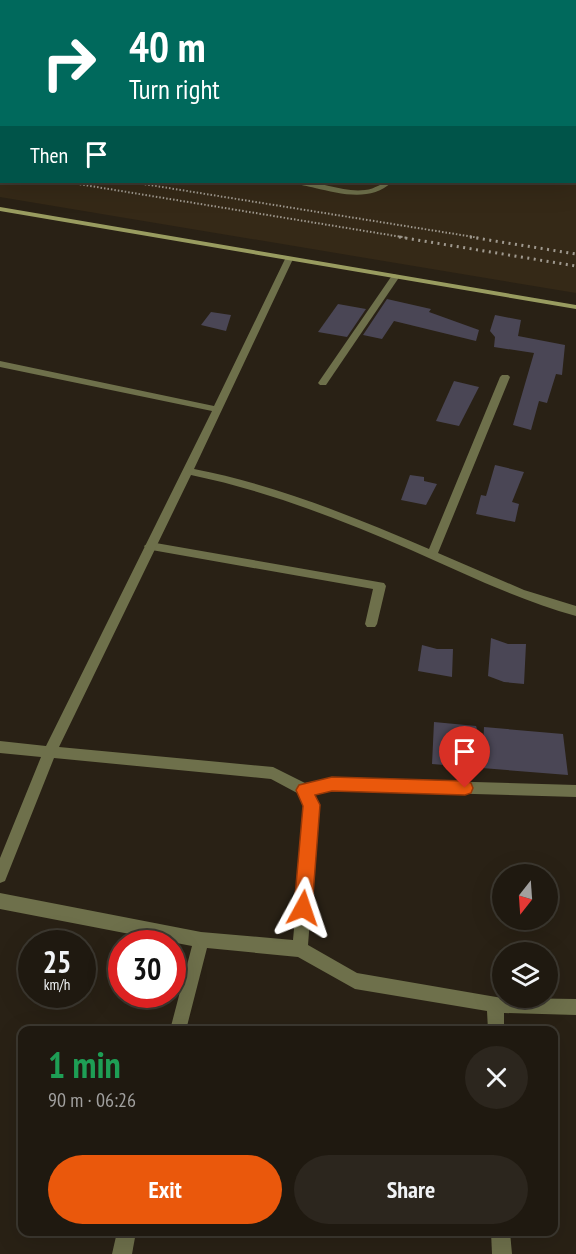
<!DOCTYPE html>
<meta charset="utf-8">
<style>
body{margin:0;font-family:"PT Sans Narrow",sans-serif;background:#2c261e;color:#f1f3f6;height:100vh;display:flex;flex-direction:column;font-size:22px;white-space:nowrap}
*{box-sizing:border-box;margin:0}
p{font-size:20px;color:#a1a09f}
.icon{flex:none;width:33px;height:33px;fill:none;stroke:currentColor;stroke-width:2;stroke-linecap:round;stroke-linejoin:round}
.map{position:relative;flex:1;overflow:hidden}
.side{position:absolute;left:18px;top:1026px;width:540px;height:210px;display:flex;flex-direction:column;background:#1f1910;border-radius:12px;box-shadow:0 6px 24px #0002,0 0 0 2px #3c3830}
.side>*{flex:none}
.banner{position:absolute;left:0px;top:0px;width:576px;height:183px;box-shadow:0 6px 24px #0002,0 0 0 2px #3c3830;background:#00695c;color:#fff;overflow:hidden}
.needle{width:39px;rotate:197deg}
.fabs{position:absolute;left:492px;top:864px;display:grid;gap:12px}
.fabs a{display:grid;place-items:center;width:66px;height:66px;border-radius:50%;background:#1f1910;box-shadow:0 6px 24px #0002,0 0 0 2px #3c3830;font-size:30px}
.speed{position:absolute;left:18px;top:930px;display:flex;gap:12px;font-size:30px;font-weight:700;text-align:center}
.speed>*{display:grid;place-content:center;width:78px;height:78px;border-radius:50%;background:#1f1910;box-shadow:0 6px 24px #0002,0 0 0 2px #3c3830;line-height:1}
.speed small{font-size:15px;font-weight:400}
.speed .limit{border:9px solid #d22;background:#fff;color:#111}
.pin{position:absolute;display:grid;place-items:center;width:51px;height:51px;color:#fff;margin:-62px -26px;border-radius:50% 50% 50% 0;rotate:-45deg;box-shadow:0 0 6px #0007}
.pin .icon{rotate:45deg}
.me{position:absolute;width:66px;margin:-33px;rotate:5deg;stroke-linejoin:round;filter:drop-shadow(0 0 4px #0008)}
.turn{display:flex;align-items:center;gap:21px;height:126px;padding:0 30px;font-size:27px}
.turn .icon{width:78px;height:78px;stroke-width:2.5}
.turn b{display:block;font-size:42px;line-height:51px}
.then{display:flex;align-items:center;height:57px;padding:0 30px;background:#0003;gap:12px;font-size:22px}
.round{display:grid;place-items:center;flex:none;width:63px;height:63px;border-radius:32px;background:#2c261e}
.headline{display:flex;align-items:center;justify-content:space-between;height:102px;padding:0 30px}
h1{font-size:36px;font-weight:800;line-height:45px;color:#1e9e55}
.action{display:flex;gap:12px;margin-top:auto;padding:12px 30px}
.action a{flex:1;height:69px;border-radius:36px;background:#ea580c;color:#fff;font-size:24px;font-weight:800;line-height:69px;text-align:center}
.action a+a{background:#2c261e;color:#f1f3f6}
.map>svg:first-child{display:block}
.built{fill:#352917}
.green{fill:#1a4934}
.building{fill:#4a4655}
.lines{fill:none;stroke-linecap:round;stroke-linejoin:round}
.service{fill:#6e704b;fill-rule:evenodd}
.minor{fill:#6e704b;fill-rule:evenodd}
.secondary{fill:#999c60;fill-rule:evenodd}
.rail-far1{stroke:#9f998f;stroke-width:2;stroke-dasharray:1.5 2;stroke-linecap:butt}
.rail{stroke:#9f998f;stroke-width:3;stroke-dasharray:2 4.5;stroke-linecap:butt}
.route{fill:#ea580c;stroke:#983908;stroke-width:1.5}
</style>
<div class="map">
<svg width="576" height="1254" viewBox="0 0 576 1254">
<rect width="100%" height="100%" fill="#292115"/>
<path class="built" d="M 0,72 L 2,182 L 574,182 L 576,78 L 576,293 L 0,197 Z"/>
<path class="green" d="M 0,0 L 413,0 L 431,1 L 2,2 L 1,72 Z"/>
<g class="building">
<path d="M 387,299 L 431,309 L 429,312 L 479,330 L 476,341 L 394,321 L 382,339 L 363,335 Z"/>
<path d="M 338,304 L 366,309 L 347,337 L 318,332 Z"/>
<path d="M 211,312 L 231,315 L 226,331 L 201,325 Z"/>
<path d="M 495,315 L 521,320 L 518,336 L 565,345 L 562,375 L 556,374 L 547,403 L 539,401 L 531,430 L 513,425 L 534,353 L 494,347 L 495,337 L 490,331 Z"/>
<path d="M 454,381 L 479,387 L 459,426 L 436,421 Z"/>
<path d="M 495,465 L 524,472 L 512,502 L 519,504 L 515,522 L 476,514 L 481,495 L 486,496 Z"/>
<path d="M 410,475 L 424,477 L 424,481 L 437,484 L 426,505 L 401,500 Z"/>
<path d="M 491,638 L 508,644 L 526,644 L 524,684 L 504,682 L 488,676 Z"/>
<path d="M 422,645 L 437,649 L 453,649 L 452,677 L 418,671 Z"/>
<path d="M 434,722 L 476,726 L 483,746 L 484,727 L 563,734 L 568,775 L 432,764 Z"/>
</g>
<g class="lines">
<g class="service">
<path d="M 393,274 L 400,276 L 326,385 L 320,385 L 318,383 Z"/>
<path d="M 150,542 L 384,583 L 386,586 L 377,624 L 375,627 L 367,627 L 365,624 L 373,589 L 146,549 L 144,546 Z"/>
</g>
<g class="minor">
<rect x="574" y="175" width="2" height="4"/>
<path d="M 293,182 C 317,179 341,193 365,190 C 376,189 383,181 392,182 C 371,202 341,194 315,188 C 308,186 299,185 293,182 Z"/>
<path d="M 286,257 L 293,259 L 194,469 C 276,485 352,516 429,549 L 500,377 L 502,375 L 508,375 L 510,377 L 438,553 L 524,590 L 576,606 L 576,616 C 519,600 465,574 411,550 C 339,519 268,491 191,475 L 59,747 L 273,767 L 305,783 L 332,778 L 576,785 L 576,797 L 332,790 L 314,794 L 319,805 L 308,945 L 357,973 L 502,998 L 576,999 L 576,1015 L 504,1013 L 504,1030 L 488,1030 L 487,1011 L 355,989 L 298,957 L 207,948 L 186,1030 L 170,1030 L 192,946 L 0,909 L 0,893 L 201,932 L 293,940 L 305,806 L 299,794 L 271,779 L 54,758 L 5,881 L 0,883 L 0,858 L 41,757 L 0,753 L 0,741 L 46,746 L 212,411 L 0,367 L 0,361 L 214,406 Z"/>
<path d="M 117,1232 L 136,1232 L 132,1254 L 112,1254 Z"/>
<path d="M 491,1232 L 510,1232 L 512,1254 L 492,1254 Z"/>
</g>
<path class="secondary" d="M 0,207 L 576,305 L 576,309 L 0,211 Z"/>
<g class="rail-far1">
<path d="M 476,0 L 491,2"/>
<path d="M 498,0 L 512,2"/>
<path d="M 524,0 L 539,2"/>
<path d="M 560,0 L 573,2"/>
<path d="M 66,182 L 408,238"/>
<path d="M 131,182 L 480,238"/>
</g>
<g class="rail">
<path d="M 399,237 L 576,266"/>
<path d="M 470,237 L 576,254"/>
</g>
</g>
<path class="route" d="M 332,777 L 465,781 L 471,783 L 473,788 L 471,793 L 465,795 L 332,791 L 315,795 L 320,805 L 312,908 L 309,914 L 303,917 L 297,914 L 294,908 L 303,806 L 296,790 L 299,785 Z"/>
</svg>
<div class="fabs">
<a><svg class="needle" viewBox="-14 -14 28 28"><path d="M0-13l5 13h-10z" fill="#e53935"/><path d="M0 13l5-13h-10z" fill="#a1a09f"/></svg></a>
<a><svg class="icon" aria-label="layers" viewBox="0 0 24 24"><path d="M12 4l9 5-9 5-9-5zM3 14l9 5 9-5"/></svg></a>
</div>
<div class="speed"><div>25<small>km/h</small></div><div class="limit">30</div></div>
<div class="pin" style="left:465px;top:788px;background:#d93025"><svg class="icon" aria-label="arrive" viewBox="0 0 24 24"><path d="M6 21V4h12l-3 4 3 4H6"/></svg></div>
<svg class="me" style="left:303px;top:908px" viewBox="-20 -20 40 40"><path d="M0-17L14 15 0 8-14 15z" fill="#ea580c" stroke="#fff" stroke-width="4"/></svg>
<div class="banner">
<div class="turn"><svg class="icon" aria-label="right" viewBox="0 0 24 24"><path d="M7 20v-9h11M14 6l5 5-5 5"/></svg><div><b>40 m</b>Turn right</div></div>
<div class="then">Then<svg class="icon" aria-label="arrive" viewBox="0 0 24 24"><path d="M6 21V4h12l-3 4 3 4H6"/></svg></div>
</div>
<section class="side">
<div class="headline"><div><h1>1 min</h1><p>90 m · 06:26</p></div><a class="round"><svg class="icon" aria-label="close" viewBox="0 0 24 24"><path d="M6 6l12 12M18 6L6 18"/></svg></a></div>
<div class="action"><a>Exit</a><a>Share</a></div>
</section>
</div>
